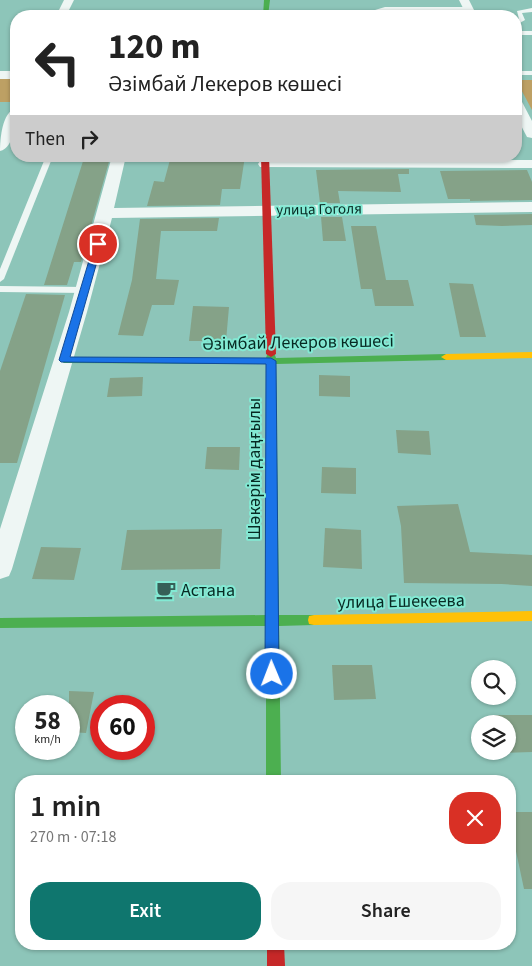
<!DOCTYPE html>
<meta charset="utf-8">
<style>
body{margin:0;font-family:"Source Sans 3",sans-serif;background:#f6f6f6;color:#222;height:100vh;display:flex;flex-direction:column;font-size:19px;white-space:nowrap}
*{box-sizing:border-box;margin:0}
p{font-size:16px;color:#767676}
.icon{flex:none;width:28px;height:28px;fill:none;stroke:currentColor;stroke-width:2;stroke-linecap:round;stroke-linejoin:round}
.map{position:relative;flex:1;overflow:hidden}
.details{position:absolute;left:15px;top:775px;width:501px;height:175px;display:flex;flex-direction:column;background:#fff;border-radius:20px;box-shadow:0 1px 4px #0004}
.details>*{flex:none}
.hud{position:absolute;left:10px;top:10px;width:512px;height:152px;border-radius:20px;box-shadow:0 1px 4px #0004;background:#fff;color:#222;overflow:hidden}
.tools{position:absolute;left:471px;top:660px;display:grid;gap:10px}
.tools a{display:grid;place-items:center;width:45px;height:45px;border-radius:50%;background:#fff;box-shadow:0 1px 4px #0004;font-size:25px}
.speed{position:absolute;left:15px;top:695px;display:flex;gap:10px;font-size:25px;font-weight:700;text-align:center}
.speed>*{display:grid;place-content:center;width:65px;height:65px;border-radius:50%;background:#fff;box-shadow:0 1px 4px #0004;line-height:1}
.speed small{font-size:12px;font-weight:400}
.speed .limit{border:8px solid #d22;background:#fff;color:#111}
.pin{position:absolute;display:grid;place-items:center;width:42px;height:42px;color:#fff;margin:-21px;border:2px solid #fff;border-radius:50%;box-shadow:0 1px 5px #0007}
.me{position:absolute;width:55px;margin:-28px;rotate:359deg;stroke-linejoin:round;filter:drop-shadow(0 0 4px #0008)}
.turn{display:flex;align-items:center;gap:18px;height:105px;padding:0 15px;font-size:22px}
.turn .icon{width:65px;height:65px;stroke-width:2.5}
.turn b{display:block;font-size:35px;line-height:42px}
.then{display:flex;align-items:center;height:48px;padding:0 15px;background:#0003;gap:10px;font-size:19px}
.round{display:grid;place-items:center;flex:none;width:52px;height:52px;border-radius:20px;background:#f6f6f6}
.headline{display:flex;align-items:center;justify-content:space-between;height:85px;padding:0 15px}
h1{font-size:30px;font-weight:600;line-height:38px}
.primary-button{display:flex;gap:10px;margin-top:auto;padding:10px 15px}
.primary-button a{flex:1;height:58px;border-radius:20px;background:#0f766e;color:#fff;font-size:20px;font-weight:600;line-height:58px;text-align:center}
.primary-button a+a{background:#f6f6f6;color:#222}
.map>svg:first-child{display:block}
.green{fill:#bda064}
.building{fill:#85a288}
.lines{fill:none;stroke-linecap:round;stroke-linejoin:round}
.lane{fill:#eef6f4;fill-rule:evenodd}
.street{fill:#eef6f4;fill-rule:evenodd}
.fast{fill:#4caf50;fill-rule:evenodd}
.slow{fill:#ffc107;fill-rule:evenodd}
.jam{fill:#c62828;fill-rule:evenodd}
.route{fill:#1a73e8;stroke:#114b97}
.labels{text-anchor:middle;stroke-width:4;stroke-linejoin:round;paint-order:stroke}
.far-street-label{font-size:15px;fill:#072a23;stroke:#83ead4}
.street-label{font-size:18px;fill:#072a23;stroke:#83ead4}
.poi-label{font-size:18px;fill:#072a23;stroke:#83ead4;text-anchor:start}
</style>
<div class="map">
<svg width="532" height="966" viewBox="0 0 532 966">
<rect width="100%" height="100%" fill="#8dc5b9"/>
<g class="green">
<path d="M 0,79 L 16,79 L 16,98 L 14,102 L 0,102 Z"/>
<path d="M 516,80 L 532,80 L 532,110 Z"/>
</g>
<g class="building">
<path d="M 171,156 L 245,156 L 240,189 L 222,189 L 220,205 L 147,206 L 154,181 L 164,182 Z"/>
<path d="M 84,158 L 110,158 L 81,262 L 74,262 L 67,285 L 44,285 Z"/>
<path d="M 409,169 L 409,174 L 398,174 L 401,192 L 338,191 L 340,203 L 320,203 L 316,170 Z"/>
<path d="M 527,170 L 532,182 L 532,200 L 470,201 L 470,199 L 448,199 L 440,171 Z"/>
<path d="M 532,214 L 532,225 L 502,226 L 476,225 L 474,215 Z"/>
<path d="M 321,217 L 342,217 L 346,241 L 323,241 Z"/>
<path d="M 219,218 L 217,231 L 161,231 L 156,279 L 179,280 L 174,305 L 152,305 L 143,336 L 118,335 L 132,280 L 140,219 Z"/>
<path d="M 351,226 L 376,226 L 386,280 L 408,280 L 414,306 L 375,306 L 372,289 L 361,289 Z"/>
<path d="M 449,283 L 473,284 L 486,337 L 460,337 Z"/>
<path d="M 26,294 L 65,295 L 17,463 L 0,463 L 0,371 Z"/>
<path d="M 193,306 L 229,307 L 226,341 L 189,341 Z"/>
<path d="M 319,375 L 350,376 L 350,397 L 319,396 Z"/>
<path d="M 143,377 L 142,396 L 107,397 L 110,378 Z"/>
<path d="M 396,430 L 429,431 L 431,455 L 398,453 Z"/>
<path d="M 207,447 L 240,447 L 239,470 L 205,469 Z"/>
<path d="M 322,467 L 356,468 L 356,494 L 321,493 Z"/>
<path d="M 458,504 L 470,552 L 532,555 L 532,586 L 502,584 L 404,583 L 401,526 L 397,506 Z"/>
<path d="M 325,528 L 361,530 L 362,569 L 323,567 Z"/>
<path d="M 222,529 L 220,569 L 121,570 L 127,530 Z"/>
<path d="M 41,547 L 81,548 L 74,580 L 32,579 Z"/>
<path d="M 332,665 L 372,665 L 376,699 L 334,700 Z"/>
<path d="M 69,691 L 94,692 L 86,733 L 69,732 Z"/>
<path d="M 494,715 L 532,715 L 532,752 L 502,753 L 502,751 L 508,751 L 508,724 L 496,724 Z"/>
<path d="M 510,812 L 532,812 L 532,889 L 524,889 L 510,823 Z"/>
</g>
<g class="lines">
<g class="lane">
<path d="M 385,7 L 469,7 L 472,9 L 469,11 L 385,11 L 380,12 L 380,16 L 376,16 L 375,10 Z"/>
<path d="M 532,8 L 532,12 L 522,13 L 525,20 L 516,25 L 516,21 L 519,19 L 517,11 Z"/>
<rect x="516" y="31" width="16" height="4"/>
<rect x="516" y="71" width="16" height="4"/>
<path d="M 46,156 L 53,156 L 4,279 L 0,282 L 0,269 Z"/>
<path d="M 0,286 L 85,287 L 89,290 L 85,293 L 0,292 Z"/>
</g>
<g class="street">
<path d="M 64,0 L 74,0 L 66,16 L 56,16 Z"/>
<path d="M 459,0 L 469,0 L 477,16 L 467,16 Z"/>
<rect x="0" y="71" width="16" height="8"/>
<path d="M 516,99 L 521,100 L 532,121 L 532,138 L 527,137 L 516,116 Z"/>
<path d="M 16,108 C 17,120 14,148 0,151 C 0,139 2,112 16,108 Z"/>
<path d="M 112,156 L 126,156 L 114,208 L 532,202 L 532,212 L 112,218 L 87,312 L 12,569 L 9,576 L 0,579 L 0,529 L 69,312 Z"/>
<path d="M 265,160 L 532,160 L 532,168 L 260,167 L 258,164 L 260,161 Z"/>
</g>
<g class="fast">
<path d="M 264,0 L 270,0 L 268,16 L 263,16 Z"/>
<path d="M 271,351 L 274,352 L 276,358 L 446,354 L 451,357 L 446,360 L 276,364 L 279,615 L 314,615 L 319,616 L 320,620 L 319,624 L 314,625 L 279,626 L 281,781 L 266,781 L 266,626 L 0,628 L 0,618 L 266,615 L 266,364 L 64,363 L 59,360 L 64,357 L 266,358 L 268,352 Z"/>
</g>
<g class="slow">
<path d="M 532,352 L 532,358 L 446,360 L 441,357 L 446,354 Z"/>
<path d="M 532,611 L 532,621 L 314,625 L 309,624 L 308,620 L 309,616 L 314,615 Z"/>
</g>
<g class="jam">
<path d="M 261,156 L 269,156 L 276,354 L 271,357 L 266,354 Z"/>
<path d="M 267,944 L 284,944 L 285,966 L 267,966 Z"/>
</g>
</g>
<path class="route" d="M 98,241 L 102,244 L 70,357 L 271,358 L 276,361 L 279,674 L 277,679 L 272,680 L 267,679 L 265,674 L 266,364 L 61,362 L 59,360 L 94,244 Z"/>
<defs>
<symbol id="cafe-bare" viewBox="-9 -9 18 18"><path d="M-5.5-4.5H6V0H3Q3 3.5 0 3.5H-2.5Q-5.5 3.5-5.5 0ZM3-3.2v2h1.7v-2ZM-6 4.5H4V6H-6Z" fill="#366058" stroke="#83ead4" stroke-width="2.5" paint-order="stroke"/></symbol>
</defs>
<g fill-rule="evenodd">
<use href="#cafe-bare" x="152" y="576" width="28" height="28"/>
</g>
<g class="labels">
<g class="far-street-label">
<text transform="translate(319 209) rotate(-1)" y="5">улица Гоголя</text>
</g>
<g class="street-label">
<text transform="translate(298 342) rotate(-1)" y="6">Әзімбай Лекеров көшесі</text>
<text transform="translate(254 469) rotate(-90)" y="6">Шәкәрім даңғылы</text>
<text transform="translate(401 601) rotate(-1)" y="6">улица Ешекеева</text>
</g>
<g class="poi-label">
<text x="181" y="596">Астана</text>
</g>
</g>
</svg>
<div class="tools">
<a><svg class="icon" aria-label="search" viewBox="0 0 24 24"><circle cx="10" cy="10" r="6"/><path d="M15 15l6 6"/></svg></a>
<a><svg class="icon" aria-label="layers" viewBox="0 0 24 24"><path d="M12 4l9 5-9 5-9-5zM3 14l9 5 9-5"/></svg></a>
</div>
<div class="speed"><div>58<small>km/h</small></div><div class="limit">60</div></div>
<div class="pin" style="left:98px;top:244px;background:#d93025"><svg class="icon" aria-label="arrive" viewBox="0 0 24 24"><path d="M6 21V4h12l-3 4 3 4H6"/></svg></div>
<svg class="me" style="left:272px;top:674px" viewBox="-20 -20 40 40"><circle r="17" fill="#1a73e8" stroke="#fff" stroke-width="3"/><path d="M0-11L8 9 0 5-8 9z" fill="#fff"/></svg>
<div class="hud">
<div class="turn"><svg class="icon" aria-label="left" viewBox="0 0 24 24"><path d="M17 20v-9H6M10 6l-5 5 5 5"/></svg><div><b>120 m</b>Әзімбай Лекеров көшесі</div></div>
<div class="then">Then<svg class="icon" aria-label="right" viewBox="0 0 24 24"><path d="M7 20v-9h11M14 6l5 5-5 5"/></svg></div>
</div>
<section class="details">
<div class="headline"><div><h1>1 min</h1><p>270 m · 07:18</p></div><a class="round" style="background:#d93025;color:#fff"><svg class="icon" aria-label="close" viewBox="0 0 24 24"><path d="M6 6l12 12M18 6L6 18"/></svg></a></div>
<div class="primary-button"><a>Exit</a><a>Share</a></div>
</section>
</div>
